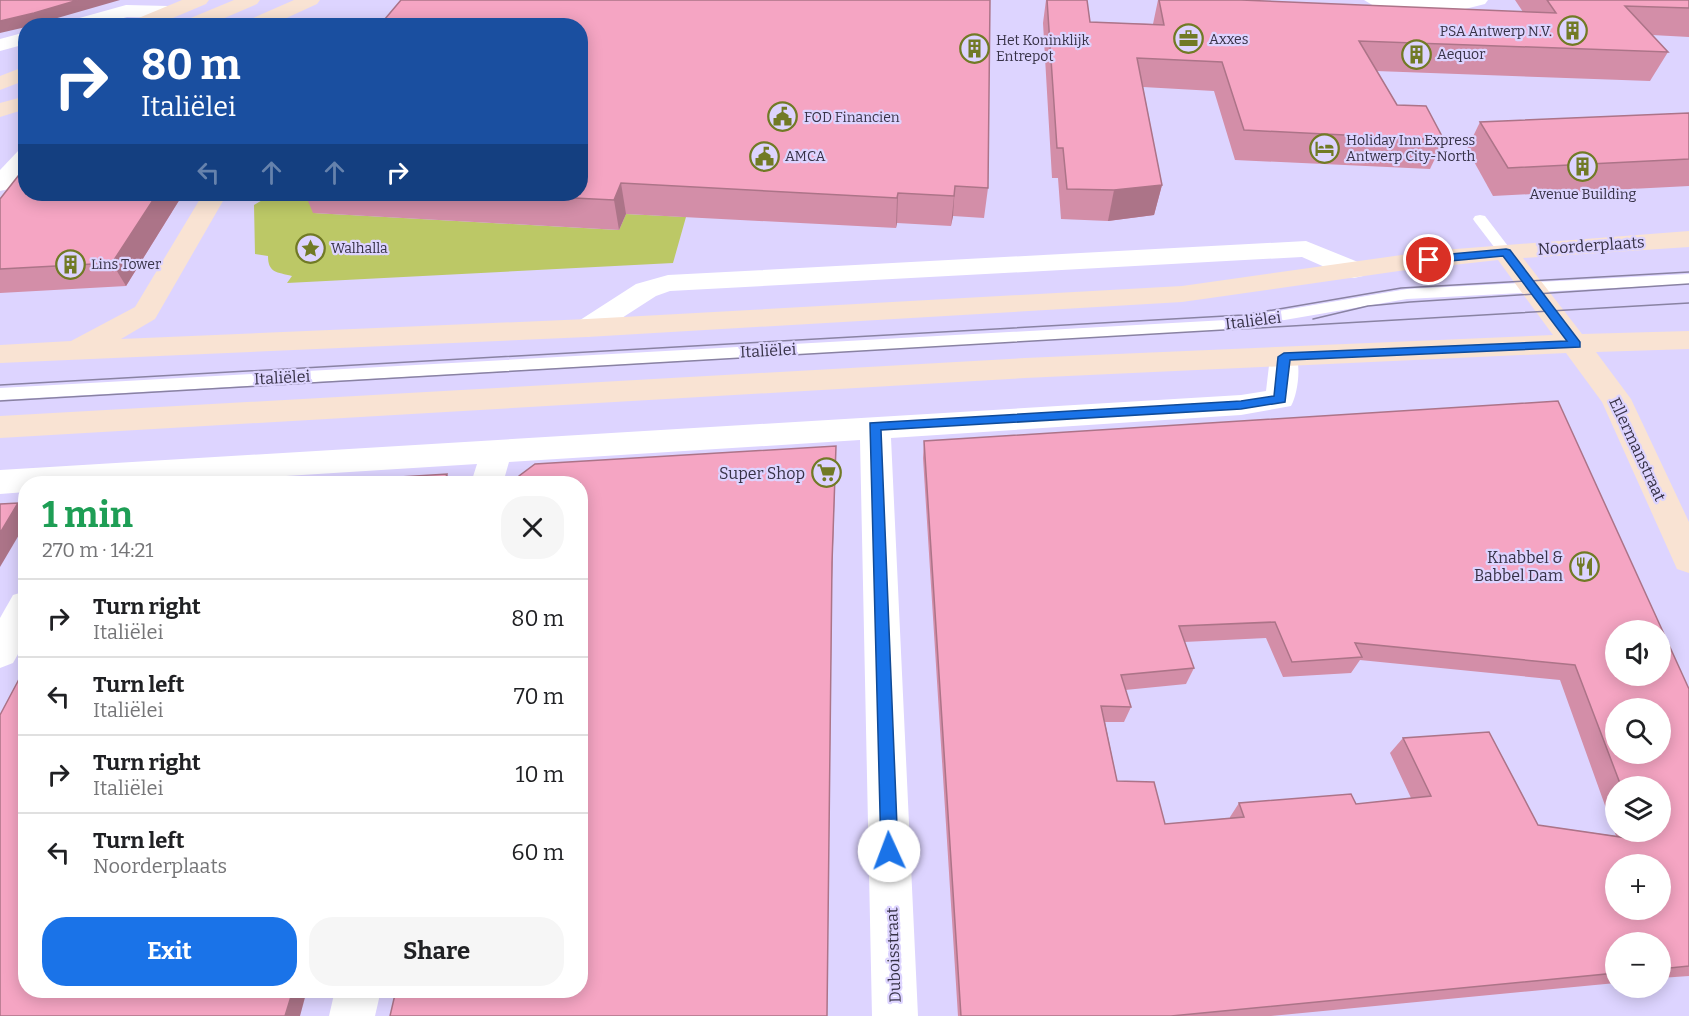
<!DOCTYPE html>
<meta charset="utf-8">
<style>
body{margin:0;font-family:Bitter,serif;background:#f6f6f6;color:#202124;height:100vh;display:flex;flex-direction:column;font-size:22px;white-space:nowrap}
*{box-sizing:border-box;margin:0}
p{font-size:20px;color:#757577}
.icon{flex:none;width:33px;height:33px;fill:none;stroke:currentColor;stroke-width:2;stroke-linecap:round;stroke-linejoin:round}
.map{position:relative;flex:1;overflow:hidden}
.panel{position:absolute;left:18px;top:476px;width:570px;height:522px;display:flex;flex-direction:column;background:#fff;border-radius:24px;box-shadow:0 3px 15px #0003}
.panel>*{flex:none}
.top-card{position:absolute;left:18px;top:18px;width:570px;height:183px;border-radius:24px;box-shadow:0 3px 15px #0003;background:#1a4fa0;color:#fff;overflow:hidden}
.tools{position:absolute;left:1605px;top:620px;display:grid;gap:12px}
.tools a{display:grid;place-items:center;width:66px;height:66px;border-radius:50%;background:#fff;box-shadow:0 3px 15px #0003;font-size:30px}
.pin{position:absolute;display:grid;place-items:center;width:51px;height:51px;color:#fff;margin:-26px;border:3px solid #fff;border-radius:50%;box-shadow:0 2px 6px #0007}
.me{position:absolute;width:66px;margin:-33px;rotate:358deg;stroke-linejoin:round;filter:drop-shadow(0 0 4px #0008)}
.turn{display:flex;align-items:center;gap:21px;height:126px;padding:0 24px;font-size:27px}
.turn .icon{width:78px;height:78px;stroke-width:2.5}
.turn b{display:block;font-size:42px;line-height:51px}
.lanes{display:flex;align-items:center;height:57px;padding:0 24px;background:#0003;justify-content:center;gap:30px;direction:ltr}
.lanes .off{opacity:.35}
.round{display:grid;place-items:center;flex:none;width:63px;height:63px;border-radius:24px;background:#f6f6f6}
.overview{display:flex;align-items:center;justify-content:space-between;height:102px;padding:0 24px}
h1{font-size:36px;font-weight:700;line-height:45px;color:#1e9e55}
.action{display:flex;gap:12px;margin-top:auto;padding:12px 24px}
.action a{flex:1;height:69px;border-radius:24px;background:#1a73e8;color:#fff;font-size:24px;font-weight:700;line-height:69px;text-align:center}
.action a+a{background:#f6f6f6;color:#202124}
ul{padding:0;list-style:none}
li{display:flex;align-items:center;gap:18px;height:78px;padding:0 24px;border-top:2px solid #e0e0e0}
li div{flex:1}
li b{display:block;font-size:22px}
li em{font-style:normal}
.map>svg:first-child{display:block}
.green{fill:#bcc866}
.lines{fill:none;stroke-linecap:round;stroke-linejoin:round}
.lane{fill:#fff;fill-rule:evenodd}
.street{fill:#fff;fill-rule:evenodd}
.secondary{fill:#f9e3d3;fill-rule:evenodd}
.tram{stroke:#8982a2;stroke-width:1.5}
.wall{fill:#d38ea8;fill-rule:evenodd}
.shaded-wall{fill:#ac7488}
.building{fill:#f5a5c3;stroke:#ac7488;stroke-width:1.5;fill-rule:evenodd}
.route{fill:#1a73e8;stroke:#114b97;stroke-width:1.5}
.labels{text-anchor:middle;stroke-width:4.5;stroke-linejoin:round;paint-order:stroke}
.far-poi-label{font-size:14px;fill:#373247;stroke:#ddd4ff;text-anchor:start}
.street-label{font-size:16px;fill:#373247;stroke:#ddd4ff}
.poi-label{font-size:16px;fill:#373247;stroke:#ddd4ff;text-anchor:end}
</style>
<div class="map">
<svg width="1689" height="1016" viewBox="0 0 1689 1016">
<rect width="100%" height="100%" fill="#ddd4ff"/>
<path class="green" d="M 269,196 L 321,202 L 314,213 L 619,230 L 626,214 L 686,217 L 673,263 L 287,283 L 292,276 C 277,272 268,273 268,256 L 255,254 L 254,205 Z"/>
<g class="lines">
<g class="lane">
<path d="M 1480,215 L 1485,216 L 1511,250 L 1514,253 L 1511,256 L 1501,256 L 1475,222 L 1473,219 L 1475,216 Z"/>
<path d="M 1689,274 L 1689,284 L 1407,299 L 1226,330 L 0,400 L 0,388 L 1226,320 L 1407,289 Z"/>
</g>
<g class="street">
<path d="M 1364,0 L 1488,0 L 1485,4 L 1465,9 L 1374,6 Z"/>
<path d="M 126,5 L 168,6 L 178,12 L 168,18 L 127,17 L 96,26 L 62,26 L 65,22 Z"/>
<path d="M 26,32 L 26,44 L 0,51 L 0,39 Z"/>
<path d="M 26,149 L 26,171 L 9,189 L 0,191 L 0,170 L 18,151 Z"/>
<path d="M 1306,241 L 1363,264 L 1367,270 L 1363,276 L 1354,278 L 1345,276 L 1302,257 L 670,291 L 656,296 L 597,334 L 587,337 L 577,334 L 573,328 L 577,322 L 636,284 L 668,275 Z"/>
<path d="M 1284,347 L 1294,350 C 1302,363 1298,394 1291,406 L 1241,415 L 891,438 L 918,1016 L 872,1016 L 860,440 L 509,462 L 503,483 L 471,483 L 477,464 L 173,483 L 26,483 L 26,492 L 0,494 L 0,470 L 1241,395 L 1266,391 L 1270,357 L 1274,350 Z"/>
<path d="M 26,591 L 26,640 L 13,663 L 0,668 L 0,618 L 13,595 Z"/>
<path d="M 335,990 L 381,990 L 375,1016 L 329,1016 Z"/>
</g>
<g class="secondary">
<path d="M 182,0 L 209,0 L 206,4 L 154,26 L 126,26 L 129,22 Z"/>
<path d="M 234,0 L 260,0 L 257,4 L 206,26 L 178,26 L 181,22 Z"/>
<path d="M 294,0 L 320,0 L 317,4 L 269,26 L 241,26 L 244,22 Z"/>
<path d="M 26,66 L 26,80 L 0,90 L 0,76 Z"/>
<path d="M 26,96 L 26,109 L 0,117 L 0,103 Z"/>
<path d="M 203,194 L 227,194 L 155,319 L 121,339 L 587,319 L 1182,286 L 1430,251 L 1689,231 L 1689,247 L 1523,258 L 1582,334 L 1689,331 L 1689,349 L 1596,352 L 1631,399 L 1689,522 L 1689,573 L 1677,569 L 1602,402 L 1566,353 L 1025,378 L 0,438 L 0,416 L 1025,358 L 1553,335 L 1498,260 L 1399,271 L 1182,302 L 587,337 L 0,363 L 0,345 L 71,341 L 135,307 Z"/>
</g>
<g class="tram">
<path d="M 1313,319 L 1368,306 L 1410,302 L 1689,284"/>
<path d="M 0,385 L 1243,315 L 1401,288 L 1689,272"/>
<path d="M 0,401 L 1689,303"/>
</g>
</g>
<g class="wall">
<path d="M 1046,0 L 1087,0 L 1090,22 L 1153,24 L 1158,0 L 1241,1 L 1523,12 L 1515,0 L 1689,0 L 1689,37 L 1652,35 L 1668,52 L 1650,81 L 1376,71 L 1397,105 L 1444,140 L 1430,169 L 1235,160 L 1214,91 L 1143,87 L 1162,185 L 1154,215 L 1108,221 L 1061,219 L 1058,178 L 1052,178 L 1043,23 Z"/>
<path d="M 580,26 L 988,188 L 984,218 L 953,216 L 951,226 L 897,223 L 896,228 L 626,214 L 619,230 L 313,213 L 308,201 L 291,200 L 288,194 L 580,194 Z"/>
<path d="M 1689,113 L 1689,186 L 1493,196 L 1467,149 L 1480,122 Z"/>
<path d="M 183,194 L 126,286 L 0,293 L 0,199 Z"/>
<path d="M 924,441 L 1689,689 L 1689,976 L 1660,978 L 1660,942 L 1616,942 L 1616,983 L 1271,1016 L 958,1016 L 923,458 ZM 1266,638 L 1283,677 L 1351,673 L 1360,660 L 1560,680 L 1616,836 L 1538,825 L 1403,738 L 1390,753 L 1411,798 L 1356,804 L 1239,803 L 1230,817 L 1230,818 L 1165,824 L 1117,781 L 1105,722 L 1124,722 L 1131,707 L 1125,690 L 1186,684 L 1194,668 L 1184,642 ZM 1616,786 L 1660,786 L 1660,831 L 1616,831 Z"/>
</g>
<g class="shaded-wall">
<path d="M 78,0 L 120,0 L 40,23 L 30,26 L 26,26 L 26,27 L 0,33 L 0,21 Z"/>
<path d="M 621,183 L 626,214 L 619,230 L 614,200 Z"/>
<path d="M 1162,185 L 1154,215 L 1108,221 L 1114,190 Z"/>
<path d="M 955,186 L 953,216 L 951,226 Z"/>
<path d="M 898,193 L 897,223 L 896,228 L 897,198 Z"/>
<path d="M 157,194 L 183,194 L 126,286 L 112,263 Z"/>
<path d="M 836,446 L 832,580 L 827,1016 L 832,563 Z"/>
<path d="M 447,474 L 451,483 L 444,483 Z"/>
<path d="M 18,503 L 26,511 L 26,523 L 0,567 L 0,533 Z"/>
<path d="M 293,990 L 307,990 L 300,1016 L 285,1016 Z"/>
</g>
<g class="building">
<path d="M 0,0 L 78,0 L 34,13 L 0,21 Z"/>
<path d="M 401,0 L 990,0 L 988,188 L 955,186 L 954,196 L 898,193 L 897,198 L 621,183 L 614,200 L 491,194 L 580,194 L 580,26 L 379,26 Z"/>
<path d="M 1047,0 L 1087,0 L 1090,22 L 1164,25 L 1159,0 L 1241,0 L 1556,13 L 1547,0 L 1689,0 L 1689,8 L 1625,6 L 1668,52 L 1359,41 L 1397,105 L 1426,106 L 1444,140 L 1244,130 L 1222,62 L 1137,58 L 1162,185 L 1114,190 L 1067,189 L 1063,148 L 1057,148 Z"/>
<path d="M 1689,113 L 1689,159 L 1508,168 L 1480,122 Z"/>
<path d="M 26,166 L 26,194 L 157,194 L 112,263 L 0,269 L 0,199 Z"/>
<path d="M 1558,401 L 1689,689 L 1689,966 L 1660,969 L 1660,942 L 1616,942 L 1616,973 L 1171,1016 L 961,1016 L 924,441 ZM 1275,622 L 1292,662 L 1362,657 L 1355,643 L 1575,665 L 1621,786 L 1660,786 L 1660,831 L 1638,831 L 1641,840 L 1538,825 L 1489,732 L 1403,738 L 1431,796 L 1356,804 L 1351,794 L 1239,803 L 1244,817 L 1165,824 L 1154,782 L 1117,781 L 1101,706 L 1131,707 L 1121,675 L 1194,668 L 1179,626 ZM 1616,630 L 1660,630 L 1660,675 L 1616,675 ZM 1616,708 L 1660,708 L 1660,753 L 1616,753 ZM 1616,864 L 1660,864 L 1660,909 L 1616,909 Z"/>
<path d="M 836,446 L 832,563 L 827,1016 L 390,1016 L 396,990 L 580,990 L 580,483 L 517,483 L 519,476 L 535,464 Z"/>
<path d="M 447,474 L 444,483 L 302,483 Z"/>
<path d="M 18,503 L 0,533 L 0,504 Z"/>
<path d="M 26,666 L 26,990 L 293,990 L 285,1016 L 0,1016 L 0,715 Z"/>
</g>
<path class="route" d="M 1506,249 L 1510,250 L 1580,342 L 1580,347 L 1290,360 L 1285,402 L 1241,409 L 881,430 L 898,851 L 896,857 L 889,860 L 883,857 L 881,851 L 870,423 L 1241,401 L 1274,396 L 1278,357 L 1284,353 L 1567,341 L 1503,256 L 1429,263 L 1424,260 L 1429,256 Z"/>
<defs>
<symbol id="building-ring" viewBox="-11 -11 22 22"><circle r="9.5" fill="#ddd4ff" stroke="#717a25" stroke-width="1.5"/><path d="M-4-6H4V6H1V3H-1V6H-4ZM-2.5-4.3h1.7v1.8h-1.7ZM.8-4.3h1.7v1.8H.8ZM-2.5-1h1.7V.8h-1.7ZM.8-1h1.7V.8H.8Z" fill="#717a25"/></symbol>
<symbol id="office-ring" viewBox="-11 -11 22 22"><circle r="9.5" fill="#ddd4ff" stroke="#717a25" stroke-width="1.5"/><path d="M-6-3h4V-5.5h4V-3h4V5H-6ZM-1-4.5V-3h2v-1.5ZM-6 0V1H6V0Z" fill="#717a25"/></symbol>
<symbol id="civic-ring" viewBox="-11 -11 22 22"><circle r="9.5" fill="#ddd4ff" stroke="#717a25" stroke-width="1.5"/><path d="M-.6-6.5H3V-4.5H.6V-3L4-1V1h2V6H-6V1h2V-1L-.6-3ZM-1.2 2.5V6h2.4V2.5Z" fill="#717a25"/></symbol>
<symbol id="hotel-ring" viewBox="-11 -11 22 22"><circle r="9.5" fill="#ddd4ff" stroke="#717a25" stroke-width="1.5"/><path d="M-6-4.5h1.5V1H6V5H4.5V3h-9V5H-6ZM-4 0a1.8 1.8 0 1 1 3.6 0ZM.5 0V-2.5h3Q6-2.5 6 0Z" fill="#717a25"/></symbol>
<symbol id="sight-ring" viewBox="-11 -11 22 22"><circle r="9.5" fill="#ddd4ff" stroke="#717a25" stroke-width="1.5"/><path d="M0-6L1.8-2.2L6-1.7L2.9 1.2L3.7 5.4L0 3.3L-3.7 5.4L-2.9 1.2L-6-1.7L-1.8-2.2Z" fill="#717a25"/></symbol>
<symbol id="supermarket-ring" viewBox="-11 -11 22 22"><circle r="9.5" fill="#ddd4ff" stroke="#717a25" stroke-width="1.5"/><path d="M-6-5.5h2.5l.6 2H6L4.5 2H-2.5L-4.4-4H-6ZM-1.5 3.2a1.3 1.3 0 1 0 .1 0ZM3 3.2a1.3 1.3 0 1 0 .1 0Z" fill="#717a25"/></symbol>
<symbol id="restaurant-ring" viewBox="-11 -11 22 22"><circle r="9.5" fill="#ddd4ff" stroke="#717a25" stroke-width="1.5"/><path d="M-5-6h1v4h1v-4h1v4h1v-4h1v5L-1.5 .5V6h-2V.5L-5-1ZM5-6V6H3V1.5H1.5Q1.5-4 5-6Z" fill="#717a25"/></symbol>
</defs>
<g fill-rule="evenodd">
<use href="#building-ring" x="1556" y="14" width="33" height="33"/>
<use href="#office-ring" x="1172" y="22" width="33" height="33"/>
<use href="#building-ring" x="958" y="32" width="33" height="33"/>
<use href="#building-ring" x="1400" y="38" width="33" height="33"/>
<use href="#civic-ring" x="766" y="100" width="33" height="33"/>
<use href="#hotel-ring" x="1308" y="132" width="33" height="33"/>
<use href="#civic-ring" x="748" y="140" width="33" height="33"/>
<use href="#building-ring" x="1566" y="150" width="33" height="33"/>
<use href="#sight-ring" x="294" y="232" width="33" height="33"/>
<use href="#building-ring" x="54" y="248" width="33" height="33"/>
<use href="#supermarket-ring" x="810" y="456" width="33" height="33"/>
<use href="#restaurant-ring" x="1568" y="550" width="33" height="33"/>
</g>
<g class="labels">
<g class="far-poi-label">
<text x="1552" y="36" text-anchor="end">PSA Antwerp N.V.</text>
<text x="1209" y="44">Axxes</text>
<text x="996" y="45">Het Koninklijk<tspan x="996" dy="16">Entrepot</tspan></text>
<text x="1437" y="59">Aequor</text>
<text x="804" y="122">FOD Financien</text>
<text x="1346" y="145">Holiday Inn Express<tspan x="1346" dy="16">Antwerp City-North</tspan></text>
<text x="785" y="161">AMCA</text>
<text x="1583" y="199" text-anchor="middle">Avenue Building</text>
<text x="331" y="253">Walhalla</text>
<text x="91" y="269">Lins Tower</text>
</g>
<g class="street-label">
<text transform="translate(1591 245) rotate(-4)" y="6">Noorderplaats</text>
<text transform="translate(1253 320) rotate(-7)" y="6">Italiëlei</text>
<text transform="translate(768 350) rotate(-3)" y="6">Italiëlei</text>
<text transform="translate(282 377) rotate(-3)" y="6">Italiëlei</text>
<text transform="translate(1638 449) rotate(65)" y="6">Ellermanstraat</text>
<text transform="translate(893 955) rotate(-92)" y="6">Duboisstraat</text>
</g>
<g class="poi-label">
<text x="805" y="479">Super Shop</text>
<text x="1563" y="563">Knabbel &amp;<tspan x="1563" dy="18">Babbel Dam</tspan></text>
</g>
</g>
</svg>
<div class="tools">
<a><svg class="icon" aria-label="sound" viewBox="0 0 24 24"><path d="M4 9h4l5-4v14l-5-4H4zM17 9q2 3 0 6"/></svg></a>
<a><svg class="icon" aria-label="search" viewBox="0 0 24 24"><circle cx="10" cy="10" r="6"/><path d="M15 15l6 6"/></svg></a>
<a><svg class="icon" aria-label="layers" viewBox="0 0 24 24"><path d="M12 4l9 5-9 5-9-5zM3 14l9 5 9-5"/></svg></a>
<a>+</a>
<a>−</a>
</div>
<div class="pin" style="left:1429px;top:260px;background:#d93025"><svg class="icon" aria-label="arrive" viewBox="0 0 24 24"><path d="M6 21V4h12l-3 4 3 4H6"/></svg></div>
<svg class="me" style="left:889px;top:851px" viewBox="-20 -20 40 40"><circle r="19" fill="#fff"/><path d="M0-13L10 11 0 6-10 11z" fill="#1a73e8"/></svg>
<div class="top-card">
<div class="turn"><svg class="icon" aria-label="right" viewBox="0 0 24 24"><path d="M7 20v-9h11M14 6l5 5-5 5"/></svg><div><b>80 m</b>Italiëlei</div></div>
<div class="lanes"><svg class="icon off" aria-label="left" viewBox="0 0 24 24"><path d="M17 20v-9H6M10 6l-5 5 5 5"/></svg><svg class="icon off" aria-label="ahead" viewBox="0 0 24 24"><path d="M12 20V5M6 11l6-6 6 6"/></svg><svg class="icon off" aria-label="ahead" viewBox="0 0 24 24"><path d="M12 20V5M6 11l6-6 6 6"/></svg><svg class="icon" aria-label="right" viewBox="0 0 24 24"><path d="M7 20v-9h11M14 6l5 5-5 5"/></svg></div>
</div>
<section class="panel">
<div class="overview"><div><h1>1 min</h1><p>270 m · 14:21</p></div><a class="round"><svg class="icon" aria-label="close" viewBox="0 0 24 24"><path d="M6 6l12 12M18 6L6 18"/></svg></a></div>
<ul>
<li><svg class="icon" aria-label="right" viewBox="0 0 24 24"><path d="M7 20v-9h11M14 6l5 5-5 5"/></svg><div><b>Turn right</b><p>Italiëlei</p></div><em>80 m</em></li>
<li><svg class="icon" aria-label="left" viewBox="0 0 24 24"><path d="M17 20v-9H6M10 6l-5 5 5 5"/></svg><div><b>Turn left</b><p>Italiëlei</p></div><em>70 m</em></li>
<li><svg class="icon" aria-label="right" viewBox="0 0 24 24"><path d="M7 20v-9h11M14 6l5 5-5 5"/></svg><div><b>Turn right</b><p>Italiëlei</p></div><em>10 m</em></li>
<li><svg class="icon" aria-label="left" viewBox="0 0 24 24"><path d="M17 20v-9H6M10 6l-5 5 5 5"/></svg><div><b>Turn left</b><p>Noorderplaats</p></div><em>60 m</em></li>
</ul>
<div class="action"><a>Exit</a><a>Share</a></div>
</section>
</div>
